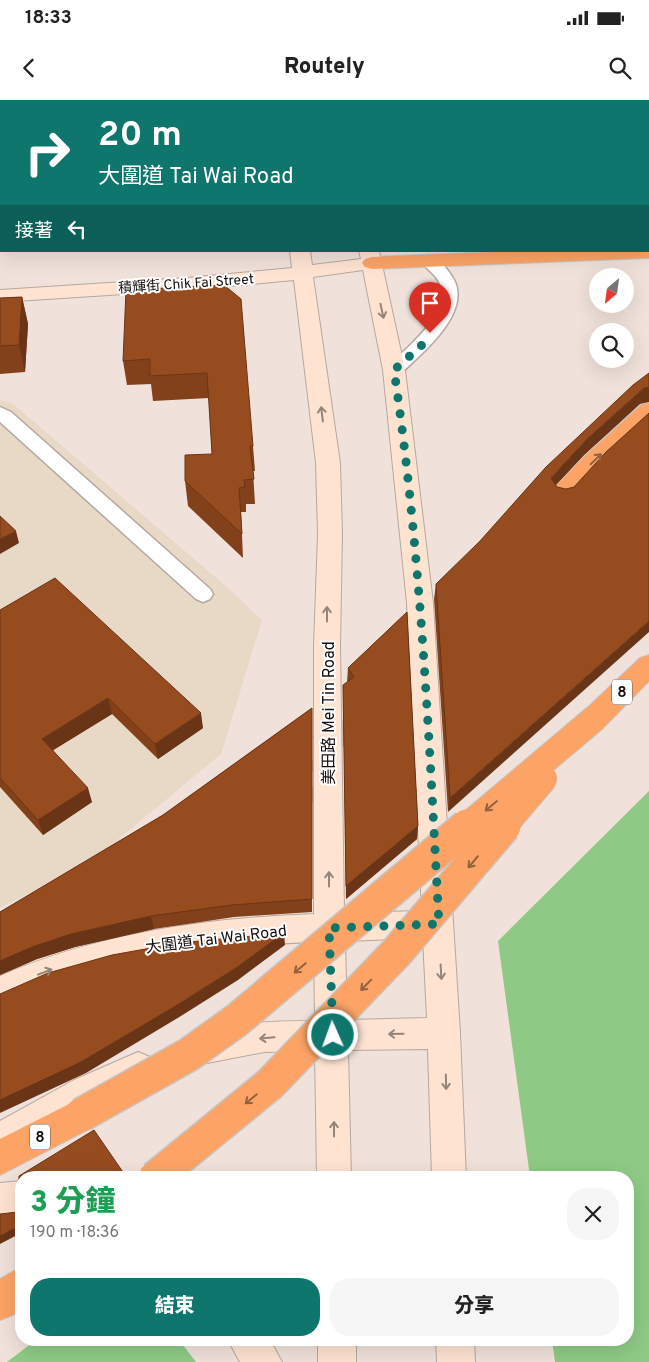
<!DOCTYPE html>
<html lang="zh-TW">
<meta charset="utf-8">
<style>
body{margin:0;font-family:Overpass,"Noto Sans TC",sans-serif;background:#f6f6f6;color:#222;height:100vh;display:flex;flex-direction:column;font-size:19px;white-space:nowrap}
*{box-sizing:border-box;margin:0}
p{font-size:16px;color:#767676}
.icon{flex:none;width:28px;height:28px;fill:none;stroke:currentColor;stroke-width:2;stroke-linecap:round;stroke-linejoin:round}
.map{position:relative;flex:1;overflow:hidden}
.sheet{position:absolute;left:15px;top:1071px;width:619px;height:175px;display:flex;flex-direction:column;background:#fff;border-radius:20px;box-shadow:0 5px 20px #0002}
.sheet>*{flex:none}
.top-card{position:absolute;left:0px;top:0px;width:650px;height:152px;box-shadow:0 5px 20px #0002;background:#0f766e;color:#fff;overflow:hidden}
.needle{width:32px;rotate:209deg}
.tools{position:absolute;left:589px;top:168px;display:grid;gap:10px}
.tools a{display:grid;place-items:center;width:45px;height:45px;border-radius:50%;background:#fff;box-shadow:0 5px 20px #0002;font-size:25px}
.pin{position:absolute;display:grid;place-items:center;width:42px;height:42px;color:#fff;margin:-51px -21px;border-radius:50% 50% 50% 0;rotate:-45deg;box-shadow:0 0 5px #0007}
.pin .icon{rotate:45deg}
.me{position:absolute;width:55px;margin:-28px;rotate:358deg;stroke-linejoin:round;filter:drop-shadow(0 0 4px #0008)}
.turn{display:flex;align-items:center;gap:18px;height:105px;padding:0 15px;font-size:22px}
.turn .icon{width:65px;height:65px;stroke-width:2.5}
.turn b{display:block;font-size:35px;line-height:42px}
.then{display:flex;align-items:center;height:48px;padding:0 15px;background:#0003;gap:10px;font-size:19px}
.round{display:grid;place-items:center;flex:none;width:52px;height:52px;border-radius:20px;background:#f6f6f6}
.overview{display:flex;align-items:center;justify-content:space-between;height:85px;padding:0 15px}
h1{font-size:30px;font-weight:800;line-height:38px;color:#1e9e55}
.action{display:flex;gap:10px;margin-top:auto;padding:10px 15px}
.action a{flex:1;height:58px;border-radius:20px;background:#0f766e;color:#fff;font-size:20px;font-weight:800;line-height:58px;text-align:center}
.action a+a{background:#f6f6f6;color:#222}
.status{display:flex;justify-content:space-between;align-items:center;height:35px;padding:0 25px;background:#fff;direction:ltr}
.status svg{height:14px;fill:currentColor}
header{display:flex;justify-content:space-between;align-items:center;height:65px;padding:0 15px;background:#fff;font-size:22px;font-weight:800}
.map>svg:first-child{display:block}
.education{fill:#e8d9c6}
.forest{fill:#8eca85}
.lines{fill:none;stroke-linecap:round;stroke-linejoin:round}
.highway-tunnel{stroke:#cfc2bb;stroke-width:26;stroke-dasharray:26 12;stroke-linecap:butt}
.lane-casing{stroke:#b5a8a0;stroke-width:3}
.secondary-casing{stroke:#b5a8a0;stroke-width:2}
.highway-casing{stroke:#c7c6c5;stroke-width:2}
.lane{fill:#fff;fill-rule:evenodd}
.secondary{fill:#fee3d1;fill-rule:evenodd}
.highway{fill:#fca365;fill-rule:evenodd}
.highway-bridge-far1-casing{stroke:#c7c6c5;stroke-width:28;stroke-linecap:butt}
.highway-bridge-casing{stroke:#c7c6c5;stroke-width:36;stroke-linecap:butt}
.highway-bridge-far1{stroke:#fca365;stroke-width:26}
.highway-bridge{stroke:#fca365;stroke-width:33}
.wall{fill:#82411b}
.shaded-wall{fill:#6a3516}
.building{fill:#974c1f;stroke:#6a3516}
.oneway{stroke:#958479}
.oneway2{stroke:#94613e}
.route{stroke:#0f766e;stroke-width:9;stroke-dasharray:0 16.2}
.labels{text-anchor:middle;stroke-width:4;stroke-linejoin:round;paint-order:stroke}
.far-street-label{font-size:14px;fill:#15100e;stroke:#fff}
.shield{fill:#fff;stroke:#5b5856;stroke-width:1}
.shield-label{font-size:15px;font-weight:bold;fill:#15100e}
.street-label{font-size:16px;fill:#15100e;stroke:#fff}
</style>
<div class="status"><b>18:33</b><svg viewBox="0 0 49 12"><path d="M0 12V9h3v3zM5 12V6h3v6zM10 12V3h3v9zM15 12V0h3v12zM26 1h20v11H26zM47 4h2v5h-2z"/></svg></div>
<header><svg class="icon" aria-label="back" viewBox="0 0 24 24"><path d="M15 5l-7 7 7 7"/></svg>Routely<svg class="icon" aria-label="search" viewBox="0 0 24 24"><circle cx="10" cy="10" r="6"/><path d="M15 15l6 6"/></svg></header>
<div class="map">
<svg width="649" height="1262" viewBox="0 0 649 1262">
<rect width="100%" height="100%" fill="#f0e2da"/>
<path class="education" d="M 0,300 L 12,303 L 227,487 L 262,520 L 221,654 L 89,764 L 0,808 Z"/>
<g class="forest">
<path d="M 649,691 L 649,1262 L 555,1262 L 552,1240 L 628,1240 L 628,1078 L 530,1077 L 498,841 Z"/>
<path d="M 36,1240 L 179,1240 L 196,1262 L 7,1262 Z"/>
</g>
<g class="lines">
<path class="highway-tunnel" d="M 294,705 L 366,611"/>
<defs>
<g id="lane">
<path d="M 428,155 C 438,158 446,167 451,175 C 476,209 424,252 400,274 L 388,274 L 385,270 L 388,266 C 406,249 452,212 440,184 C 436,174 426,169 420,160 Z"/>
<path d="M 0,307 L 11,312 L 210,489 L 213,494 L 210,499 L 203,502 L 196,499 L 0,322 Z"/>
</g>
<g id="secondary">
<path d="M 268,0 L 286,0 L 287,1 L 269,1 Z"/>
<path d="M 326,0 L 344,0 L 344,1 L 327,1 Z"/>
<path d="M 290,151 L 310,151 L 312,165 L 361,159 L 359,151 L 379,151 L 405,270 L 433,503 L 460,933 L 466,1078 L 432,1078 L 428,949 L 348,950 L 351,1078 L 317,1078 L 315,951 L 264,952 L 197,965 L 185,960 L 181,949 L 185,938 C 226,922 272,921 315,921 L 314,842 C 229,845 133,855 52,883 C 34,889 18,899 0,906 L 0,876 C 99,833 207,818 314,814 L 314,546 L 318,434 L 316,363 L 294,180 L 186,190 L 0,202 L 0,190 L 186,178 L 292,168 ZM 363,170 L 383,270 L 407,503 L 422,811 L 344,813 L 340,546 L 342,434 L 340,363 L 313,177 ZM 423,838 L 427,918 L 347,920 L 345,841 Z"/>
<path d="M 138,952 L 150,957 L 155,968 L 150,979 L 98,1002 L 0,1057 L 0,1021 L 74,980 Z"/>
<path d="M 21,1081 L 21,1117 L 0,1119 L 0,1083 Z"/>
<path d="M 228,1240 L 270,1240 L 282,1262 L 240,1262 Z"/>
<rect x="318" y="1240" width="38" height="22"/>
<path d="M 436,1240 L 474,1240 L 475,1262 L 437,1262 Z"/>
</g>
<g id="highway">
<path d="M 649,146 L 649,158 L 372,169 L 365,167 L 362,163 L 365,159 L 372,157 L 519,151 L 649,151 Z"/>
<path d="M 649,303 L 649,322 L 601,366 L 570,400 L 562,402 L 554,400 L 550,394 L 554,388 L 585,356 L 641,305 Z"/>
<path d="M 649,555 L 649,581 L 605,626 L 595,629 L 585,626 L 581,618 L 585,610 L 640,558 Z"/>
<path d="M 81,998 L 93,1003 L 98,1015 L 93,1027 L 0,1075 L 0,1039 Z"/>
<path d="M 21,1167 L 21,1208 L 13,1215 L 0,1220 L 0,1179 Z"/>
</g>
</defs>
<use href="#lane" class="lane-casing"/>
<use href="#secondary" class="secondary-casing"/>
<use href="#highway" class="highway-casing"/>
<use href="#lane" class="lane"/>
<use href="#secondary" class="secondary"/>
<use href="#highway" class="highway"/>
<defs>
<g id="highway-bridge-far1">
<path d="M 466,727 L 595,618"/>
<path d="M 503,727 L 544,679"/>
</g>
<g id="highway-bridge">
<path d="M 81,1015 L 188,955 L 237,920 L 467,726"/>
<path d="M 155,1078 L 270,984 L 396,853 L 504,726"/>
</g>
</defs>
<use href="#highway-bridge-far1" class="highway-bridge-far1-casing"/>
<use href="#highway-bridge" class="highway-bridge-casing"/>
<use href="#highway-bridge-far1" class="highway-bridge-far1"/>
<use href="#highway-bridge" class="highway-bridge"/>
</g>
<g class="wall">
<path d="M 0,0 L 21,0 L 22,1 L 1,1 L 1,148 L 0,148 Z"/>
<path d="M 224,185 L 253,346 L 255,371 L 253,371 L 255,404 L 246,404 L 246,412 L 241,412 L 243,458 L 188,406 L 185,381 L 212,354 L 209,298 L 153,301 L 151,284 L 127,285 L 123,261 Z"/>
<path d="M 22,197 L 28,224 L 25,272 L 0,274 L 0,198 Z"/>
<path d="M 640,304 L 584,355 L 556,385 L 448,712 L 434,499 L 436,484 Z"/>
<path d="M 0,510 L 203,628 L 158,659 L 112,614 L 53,650 L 92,702 L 43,735 L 0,687 Z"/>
<path d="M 407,512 L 418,726 L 417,739 L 346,799 L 343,585 L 347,582 L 348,568 Z"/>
<path d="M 312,608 L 312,812 L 234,817 L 154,829 L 75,847 L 37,859 L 0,875 L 0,812 L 163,715 Z"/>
</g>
<g class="shaded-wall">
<path d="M 22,197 L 28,224 L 25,272 L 19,245 Z"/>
<path d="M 649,287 L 649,302 L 640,304 L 584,355 L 548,393 L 551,378 L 587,339 L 644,288 Z"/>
<path d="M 16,431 L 19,443 L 0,454 L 0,439 Z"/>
<path d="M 649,521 L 649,532 L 448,712 L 450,698 Z"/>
<path d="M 108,598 L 112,614 L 47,654 L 42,639 Z"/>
<path d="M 201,613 L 203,628 L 158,659 L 155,644 Z"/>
<path d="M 88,688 L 92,702 L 43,735 L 38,720 Z"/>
<path d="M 418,726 L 417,739 L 346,799 L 346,786 Z"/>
<path d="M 151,816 L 154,829 L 75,847 L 37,859 L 0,875 L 0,861 L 32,847 L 71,834 Z"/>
<path d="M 284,833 L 285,845 L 238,880 L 181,916 L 86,973 L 0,1013 L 0,1000 Z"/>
<path d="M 21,1125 L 21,1133 L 0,1144 L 0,1136 Z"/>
</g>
<g class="building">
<path d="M 0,0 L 20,0 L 20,1 L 1,1 L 1,119 L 0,119 Z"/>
<path d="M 107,0 L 240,0 L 241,1 L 107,1 Z"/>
<path d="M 448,0 L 540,0 L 542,1 L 447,1 Z"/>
<path d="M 224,185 L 241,199 L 253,346 L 250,346 L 254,379 L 244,380 L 245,387 L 239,388 L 242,434 L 185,381 L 185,355 L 212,354 L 207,273 L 150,276 L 150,259 L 123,261 L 126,190 Z"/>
<path d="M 22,197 L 19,245 L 0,246 L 0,198 Z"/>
<path d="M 649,273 L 649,287 L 644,288 L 587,339 L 551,378 L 557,387 L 566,389 L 574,387 L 606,352 L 649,313 L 649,521 L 450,698 L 436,484 L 480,441 L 546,367 L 633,285 Z"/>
<path d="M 0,416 L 16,431 L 0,439 Z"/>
<path d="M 55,478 L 201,613 L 155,644 L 108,598 L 42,639 L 88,688 L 38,720 L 0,678 L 0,510 Z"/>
<path d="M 407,512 L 418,726 L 346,786 L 343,585 L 354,577 L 348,568 Z"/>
<path d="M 312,608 L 312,799 L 232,805 L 151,816 L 71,834 L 32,847 L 0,861 L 0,812 L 163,715 Z"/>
<path d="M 284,833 L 236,868 L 179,904 L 81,962 L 0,1000 L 0,894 L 48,873 L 112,855 L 179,843 Z"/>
<path d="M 94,1030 L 127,1078 L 21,1078 L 21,1125 L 0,1136 L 0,1114 L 18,1112 L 19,1076 Z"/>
</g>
<defs><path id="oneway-shaft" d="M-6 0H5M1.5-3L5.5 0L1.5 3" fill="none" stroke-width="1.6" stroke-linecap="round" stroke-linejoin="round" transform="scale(1.25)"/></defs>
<g class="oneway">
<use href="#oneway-shaft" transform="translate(382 211) rotate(78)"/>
<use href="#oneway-shaft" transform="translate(322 314) rotate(-97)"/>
<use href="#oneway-shaft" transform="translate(327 514) rotate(-90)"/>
<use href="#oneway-shaft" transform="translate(329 779) rotate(-90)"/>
<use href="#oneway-shaft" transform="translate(45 872) rotate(-21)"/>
<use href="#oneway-shaft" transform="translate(441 872) rotate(87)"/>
<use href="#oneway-shaft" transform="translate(396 934) rotate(179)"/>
<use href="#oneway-shaft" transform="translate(267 938) rotate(175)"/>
<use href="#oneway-shaft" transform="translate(446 982) rotate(89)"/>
<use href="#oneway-shaft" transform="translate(334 1029) rotate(-90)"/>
</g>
<g class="oneway2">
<use href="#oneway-shaft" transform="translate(596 359) rotate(-44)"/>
<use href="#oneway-shaft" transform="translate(491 706) rotate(140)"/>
<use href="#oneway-shaft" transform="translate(473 762) rotate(130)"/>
<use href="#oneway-shaft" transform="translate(300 868) rotate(140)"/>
<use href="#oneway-shaft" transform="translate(366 885) rotate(134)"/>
<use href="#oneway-shaft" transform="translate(251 999) rotate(141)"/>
</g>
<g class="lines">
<path class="route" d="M 333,935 L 329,828 L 439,824 C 429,639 421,453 394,270 L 421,246 L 430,233"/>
</g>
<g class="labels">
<g class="far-street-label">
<text transform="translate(186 183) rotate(-4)" y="5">積輝街 Chik Fai Street</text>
</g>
<g class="shield">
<rect x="612" y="579.5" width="20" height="25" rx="4"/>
<rect x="30" y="1024.5" width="20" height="25" rx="4"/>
</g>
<g class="shield-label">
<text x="622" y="597">8</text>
<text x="40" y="1042">8</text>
</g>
<g class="street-label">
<text transform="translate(328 613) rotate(-90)" y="6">美田路 Mei Tin Road</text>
<text transform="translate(216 838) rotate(-7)" y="6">大圍道 Tai Wai Road</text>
</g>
</g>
</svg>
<div class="tools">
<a><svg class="needle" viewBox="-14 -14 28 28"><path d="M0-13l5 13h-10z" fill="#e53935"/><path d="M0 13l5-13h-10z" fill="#767676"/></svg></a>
<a><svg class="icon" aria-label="search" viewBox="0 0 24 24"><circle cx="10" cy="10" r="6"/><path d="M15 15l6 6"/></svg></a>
</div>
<div class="pin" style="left:430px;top:233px;background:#d93025"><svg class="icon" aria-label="arrive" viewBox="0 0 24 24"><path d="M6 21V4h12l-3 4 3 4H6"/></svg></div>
<svg class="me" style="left:333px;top:935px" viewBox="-20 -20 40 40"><circle r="17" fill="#0f766e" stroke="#fff" stroke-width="3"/><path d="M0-11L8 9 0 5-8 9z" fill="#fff"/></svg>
<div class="top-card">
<div class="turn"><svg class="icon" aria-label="right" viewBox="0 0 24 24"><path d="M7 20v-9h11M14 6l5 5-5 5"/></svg><div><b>20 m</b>大圍道 Tai Wai Road</div></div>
<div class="then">接著<svg class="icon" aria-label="left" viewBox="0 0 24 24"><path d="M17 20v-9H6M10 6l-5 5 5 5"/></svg></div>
</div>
<section class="sheet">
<div class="overview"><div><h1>3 分鐘</h1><p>190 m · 18:36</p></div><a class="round"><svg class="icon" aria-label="close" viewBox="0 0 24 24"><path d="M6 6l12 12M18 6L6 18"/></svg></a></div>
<div class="action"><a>結束</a><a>分享</a></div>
</section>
</div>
